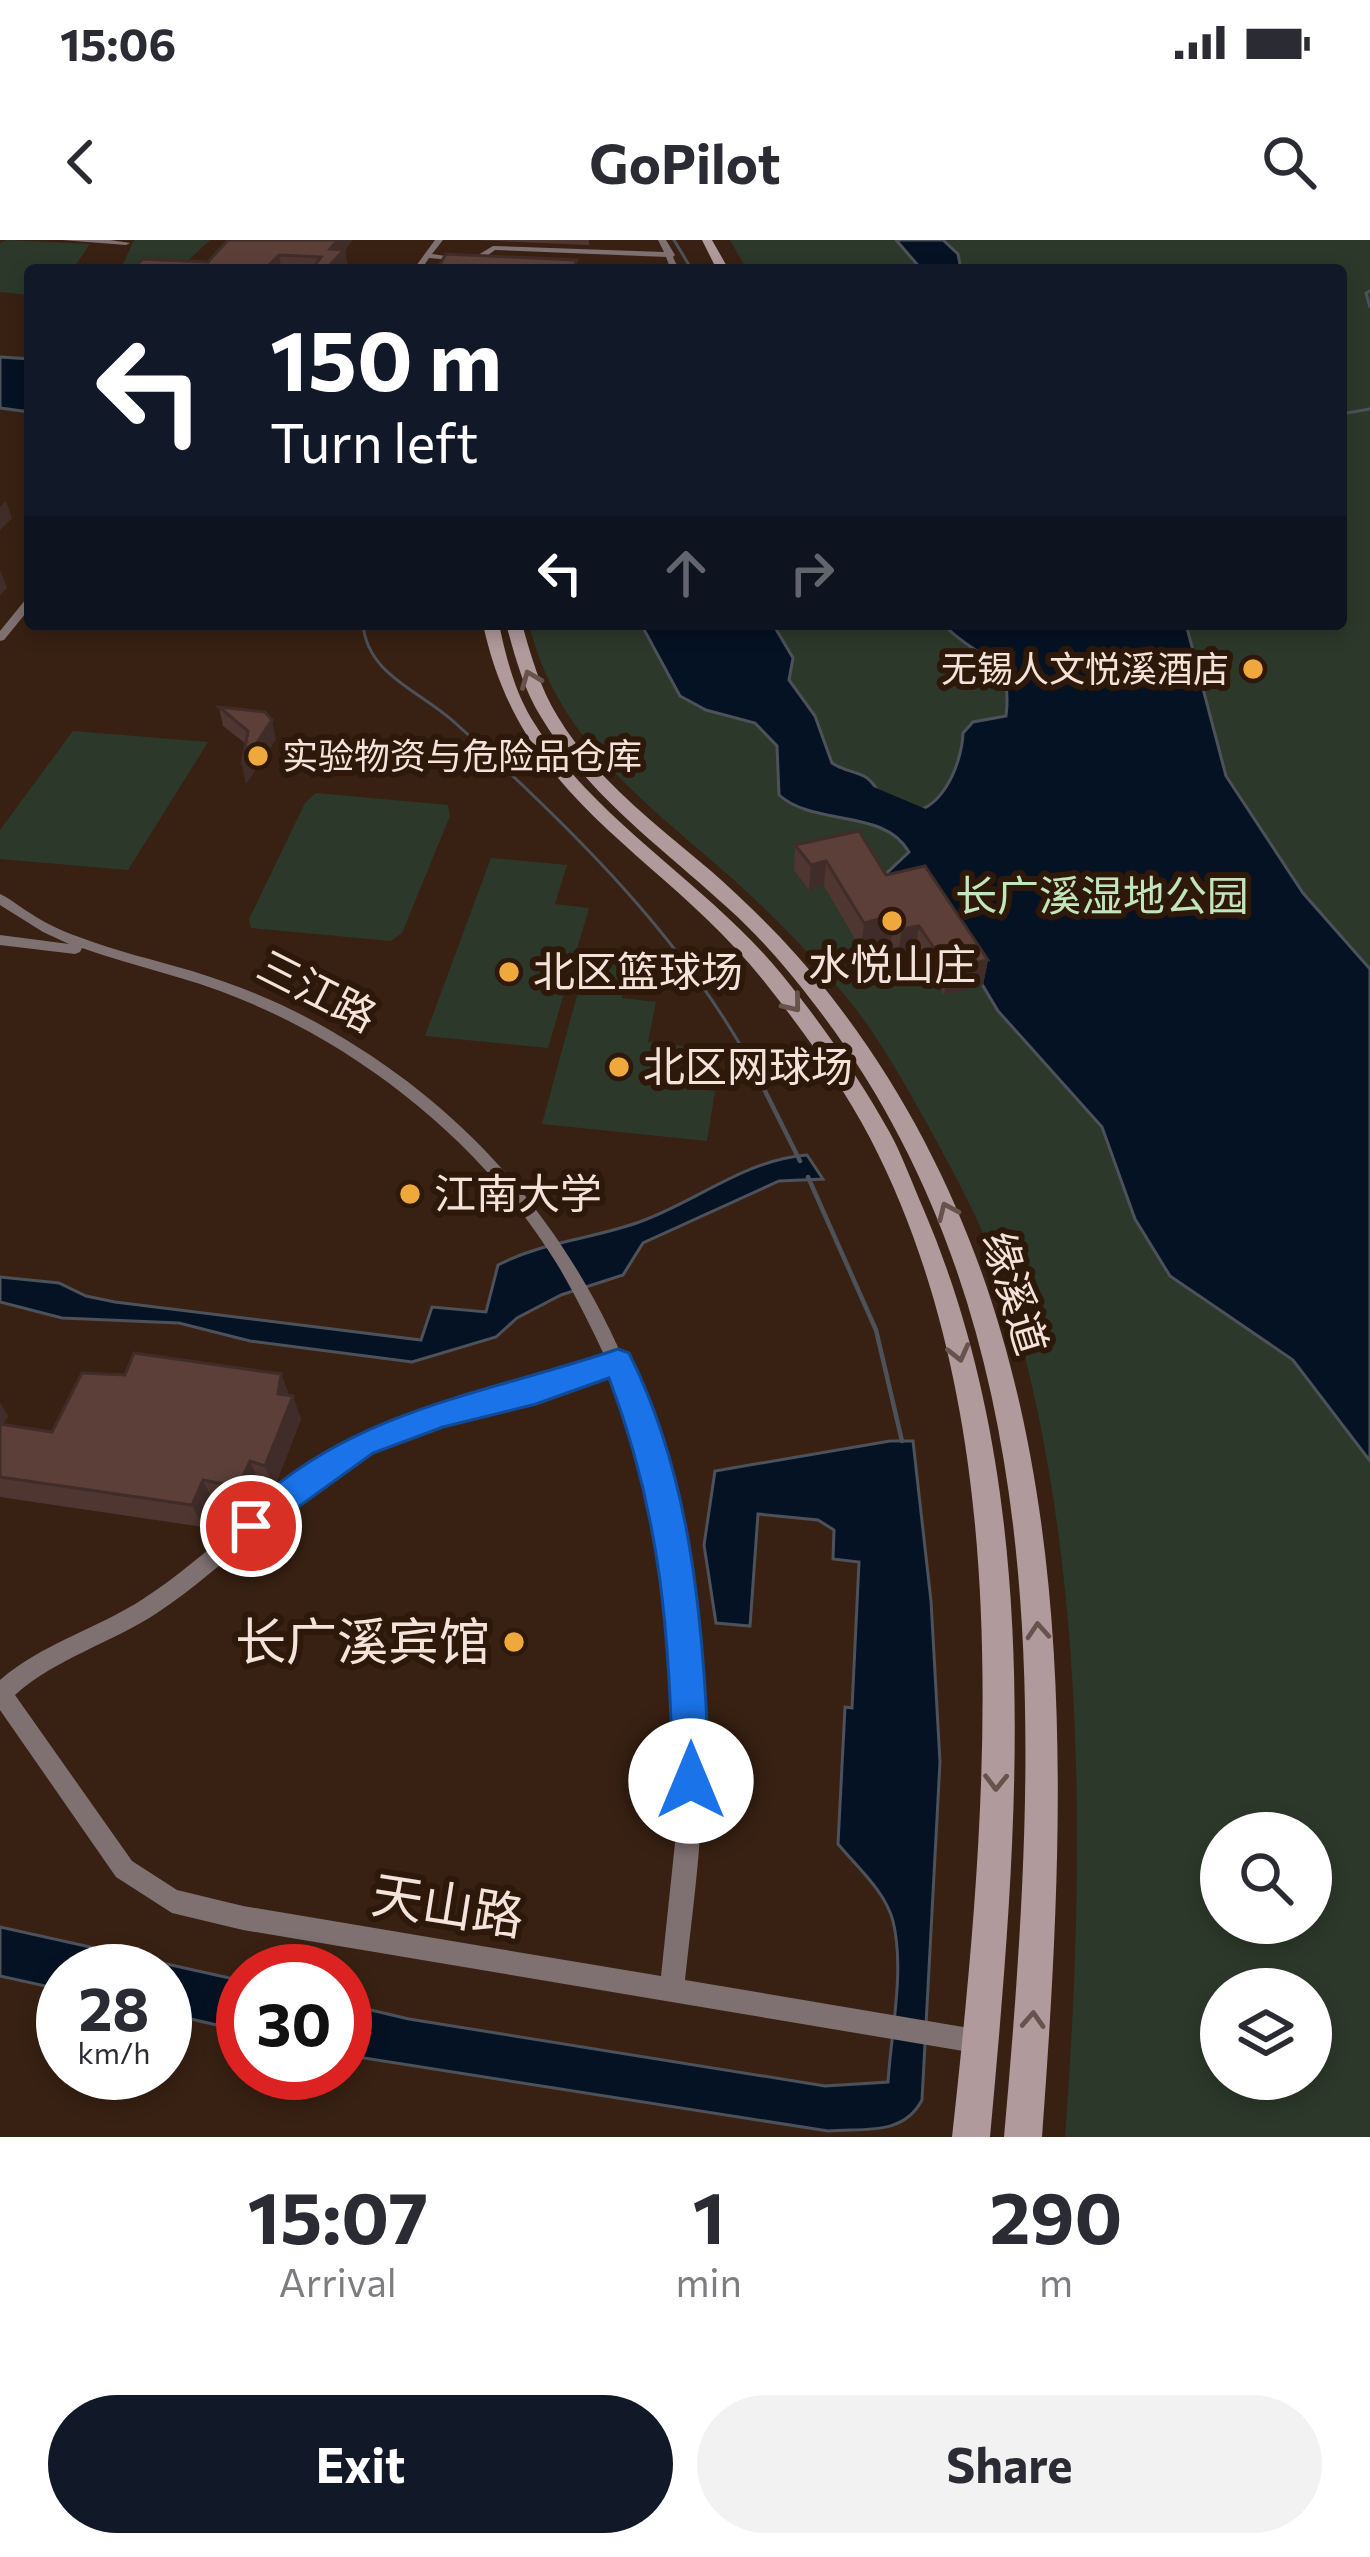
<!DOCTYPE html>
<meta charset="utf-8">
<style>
body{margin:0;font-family:Commissioner,"Noto Sans SC",sans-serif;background:#f2f2f3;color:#2b2b33;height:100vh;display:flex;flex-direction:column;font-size:45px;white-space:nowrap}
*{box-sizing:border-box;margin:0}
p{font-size:39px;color:#7c7c81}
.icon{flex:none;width:66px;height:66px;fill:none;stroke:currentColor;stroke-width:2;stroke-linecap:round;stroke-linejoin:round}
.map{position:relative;height:1897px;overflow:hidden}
.details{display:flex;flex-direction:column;background:#fff;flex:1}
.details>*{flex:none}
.guide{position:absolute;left:24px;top:24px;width:1323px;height:366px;border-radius:12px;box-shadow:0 6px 18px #0003;background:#111827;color:#fff;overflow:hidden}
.tools{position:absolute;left:1200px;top:1572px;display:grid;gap:24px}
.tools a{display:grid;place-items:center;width:132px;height:132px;border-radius:50%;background:#fff;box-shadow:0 6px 18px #0003;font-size:60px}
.speed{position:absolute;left:36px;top:1704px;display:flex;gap:24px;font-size:60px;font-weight:700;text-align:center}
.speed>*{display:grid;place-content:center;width:156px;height:156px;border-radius:50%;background:#fff;box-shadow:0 6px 18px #0003;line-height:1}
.speed small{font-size:30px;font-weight:400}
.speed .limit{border:18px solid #d22;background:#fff;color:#111}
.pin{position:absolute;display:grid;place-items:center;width:102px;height:102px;color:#fff;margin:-51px;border:6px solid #fff;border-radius:50%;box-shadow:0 3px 12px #0007}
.me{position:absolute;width:132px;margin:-66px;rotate:0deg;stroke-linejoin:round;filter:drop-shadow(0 0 9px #0008)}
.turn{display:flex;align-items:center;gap:42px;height:252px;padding:0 48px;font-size:54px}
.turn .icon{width:156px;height:156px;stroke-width:2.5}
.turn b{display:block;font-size:84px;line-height:102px}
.lanes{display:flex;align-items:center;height:114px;padding:0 48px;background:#0003;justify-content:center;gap:60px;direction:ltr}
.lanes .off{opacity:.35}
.eta{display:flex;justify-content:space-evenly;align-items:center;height:204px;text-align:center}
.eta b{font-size:72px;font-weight:700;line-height:84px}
.button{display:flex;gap:24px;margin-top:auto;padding:24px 48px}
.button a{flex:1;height:138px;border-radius:72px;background:#111827;color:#fff;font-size:48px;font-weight:700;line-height:138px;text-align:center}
.button a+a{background:#f2f2f3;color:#2b2b33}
.status{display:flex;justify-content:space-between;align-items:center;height:84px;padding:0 60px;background:#fff;direction:ltr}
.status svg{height:33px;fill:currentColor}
header{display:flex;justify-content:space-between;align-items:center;height:156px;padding:0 48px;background:#fff;font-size:54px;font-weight:700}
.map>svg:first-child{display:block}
.green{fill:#2c392a;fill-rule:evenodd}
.water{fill:#051223;stroke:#4c515a;stroke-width:3}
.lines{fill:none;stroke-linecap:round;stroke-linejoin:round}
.stream-far1{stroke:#4c515a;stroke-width:3}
.stream{stroke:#4c515a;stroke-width:4.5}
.river{fill:#051223;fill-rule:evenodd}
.minor{fill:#7f7071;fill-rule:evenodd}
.secondary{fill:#b19a9b;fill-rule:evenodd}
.wall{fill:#4f3631}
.shaded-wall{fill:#402c28}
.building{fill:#5c3f39;stroke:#402c28;stroke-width:3}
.oneway{stroke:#68524b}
.route{fill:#1a73e8;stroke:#114b97;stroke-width:3}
.poi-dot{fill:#eea83c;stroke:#2d1809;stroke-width:4.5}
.labels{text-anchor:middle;stroke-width:12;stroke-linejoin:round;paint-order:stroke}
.far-poi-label{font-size:36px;fill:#f3e3da;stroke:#2d1809;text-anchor:end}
.park-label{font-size:42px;fill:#c1e6bb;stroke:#2d1809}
.poi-label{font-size:42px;fill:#f3e3da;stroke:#2d1809;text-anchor:start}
.street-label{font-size:42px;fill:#f3e3da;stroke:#2d1809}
.near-poi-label{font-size:51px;fill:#f3e3da;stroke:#2d1809;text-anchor:end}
.near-street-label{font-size:51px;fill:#f3e3da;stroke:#2d1809}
</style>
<div class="status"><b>15:06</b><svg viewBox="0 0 49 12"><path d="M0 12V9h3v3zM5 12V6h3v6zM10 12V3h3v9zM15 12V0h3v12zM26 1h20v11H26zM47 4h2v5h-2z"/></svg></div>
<header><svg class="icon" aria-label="back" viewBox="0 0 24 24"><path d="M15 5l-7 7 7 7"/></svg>GoPilot<svg class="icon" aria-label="search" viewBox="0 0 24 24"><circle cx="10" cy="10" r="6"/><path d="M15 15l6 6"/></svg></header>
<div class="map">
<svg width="1370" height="1897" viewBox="0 0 1370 1897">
<rect width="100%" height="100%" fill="#382112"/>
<g class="green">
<path d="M 7,0 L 90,4 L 72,30 L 30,30 L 30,55 L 0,52 L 0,3 Z"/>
<path d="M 134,0 L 210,0 L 180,28 L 123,24 Z"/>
<path d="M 730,0 L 1370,0 L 1370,1897 L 1065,1897 C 1085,1629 1088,1329 1012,1069 C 992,1003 958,940 925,880 C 902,839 877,794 847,758 C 812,715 775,677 734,640 C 649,565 557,501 529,384 L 1341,384 L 1341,30 L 747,30 ZM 1221,1593 L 1311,1593 L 1311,1683 L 1221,1683 ZM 1221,1749 L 1311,1749 L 1311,1839 L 1221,1839 Z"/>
<path d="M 73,491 L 208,502 L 128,630 L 0,619 L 0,590 Z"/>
<path d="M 316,553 L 448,565 L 450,576 L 402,693 L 391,701 L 251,688 L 249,679 L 305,563 Z"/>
<path d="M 491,618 L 567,625 L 555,664 L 589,668 L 548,808 L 425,796 Z"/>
<path d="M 588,715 L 631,719 L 622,758 L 656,762 L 648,802 L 684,806 L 676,847 L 715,851 L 707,901 L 542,884 Z"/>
</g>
<g class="water">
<path d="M 896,0 L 943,0 L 958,14 L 961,30 L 922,30 Z"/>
<path d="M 0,117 L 30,119 L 30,172 L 0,168 Z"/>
<path d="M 641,384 L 773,384 L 793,418 L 789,440 L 815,476 L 832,523 C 843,531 857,531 867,538 C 881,548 880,567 899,571 C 940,580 962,524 963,493 L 973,482 L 1006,476 C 1014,413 978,422 943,384 L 1186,384 L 1226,536 L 1303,653 L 1370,729 L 1370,1221 L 1293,1120 L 1170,1036 L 1135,979 L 1102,887 L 998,771 L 970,724 L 872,647 L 909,612 C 884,568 815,587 779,555 L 777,506 L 755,483 L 706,470 L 680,456 Z"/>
<path d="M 807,915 L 823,939 L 779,941 L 643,1003 L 623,1035 L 561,1055 L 517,1078 L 496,1097 L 412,1122 L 250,1101 L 179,1083 L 62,1078 L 0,1062 L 0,1037 L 59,1043 L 86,1056 L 115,1062 L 421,1100 L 432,1067 L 486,1072 L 498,1025 C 544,1001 594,999 642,981 C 699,960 745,920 807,915 Z"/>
<path d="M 890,1201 L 913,1201 L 931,1361 L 940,1522 L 922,1860 C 903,1896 865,1888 828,1891 L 345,1815 L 345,1764 L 409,1779 L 825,1846 L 888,1842 C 891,1793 905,1730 893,1681 C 885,1651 857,1627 838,1604 L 845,1467 L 852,1468 L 859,1322 L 833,1319 L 834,1290 L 818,1280 L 758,1274 L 750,1386 L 716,1383 L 704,1305 L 715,1231 Z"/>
<path d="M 0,1687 L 243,1741 L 243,1791 L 165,1773 L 165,1731 L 63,1731 L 63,1750 L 0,1736 Z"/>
</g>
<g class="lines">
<g class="stream-far1">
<path d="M 674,0 L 692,30"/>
<path d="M 1370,51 L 1366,53 L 1370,67"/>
<path d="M 1341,174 L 1370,169"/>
<path d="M 363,384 C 367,434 418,450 453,481 C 572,588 694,707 766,852"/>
</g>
<g class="stream">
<path d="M 764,849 L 800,921"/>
<path d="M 808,937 L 876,1090 L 902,1201"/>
</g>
<path class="river" d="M 845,535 L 952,580 L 956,585 L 944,592 L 936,590 L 837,547 L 834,542 Z"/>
<g class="minor">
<path d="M 62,0 L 110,0 L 130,3 L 126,5 Z"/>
<path d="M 435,0 L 443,0 L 432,14 L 467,19 L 463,21 L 429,18 L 421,30 L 413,30 Z"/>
<path d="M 658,0 L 666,0 L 675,15 L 673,17 L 679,30 L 671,30 L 666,17 L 495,10 L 480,21 L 478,30 L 470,30 L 473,18 L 493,6 L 664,12 Z"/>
<path d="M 30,358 L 30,368 L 4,400 L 0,401 L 0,391 L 26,359 Z"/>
<path d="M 0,654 C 11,659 20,667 30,673 C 45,683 62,691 79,697 C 116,711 154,720 192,731 C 241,746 289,766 333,792 C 607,951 703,1239 702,1541 C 702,1608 692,1674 685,1740 L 981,1790 L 990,1793 L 993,1802 L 990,1811 L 981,1814 L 243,1690 L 172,1673 L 116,1637 L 0,1470 L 0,1440 C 41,1404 97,1389 143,1359 C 217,1311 275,1242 354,1199 C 410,1169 477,1161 537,1143 C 560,1136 583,1127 606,1119 C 592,1089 577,1058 560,1029 C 489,910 366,809 238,758 C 187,737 133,726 82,708 L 80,712 L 75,714 L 0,705 L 0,695 L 69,704 L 43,692 L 0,665 ZM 611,1132 L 641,1215 L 664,1320 L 677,1428 L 679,1565 L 661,1736 L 243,1666 L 177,1650 L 132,1621 L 15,1455 C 56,1418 112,1403 157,1373 C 231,1324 289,1254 367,1211 C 418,1183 478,1175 533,1159 C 560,1152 585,1141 611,1132 Z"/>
</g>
<g class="secondary">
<path d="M 702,0 L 712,0 L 729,30 L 717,30 Z"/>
<path d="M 483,384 L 499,384 C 506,417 514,449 531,478 C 594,582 707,642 783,736 C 822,784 860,839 890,893 C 903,917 912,943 923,968 C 1048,1259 1018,1590 990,1897 L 952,1897 C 987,1578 1023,1193 870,898 C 841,843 802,789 763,740 C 659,610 521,564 483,384 Z"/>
<path d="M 506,384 L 522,384 C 531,416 540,448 558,477 C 596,540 656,584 711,631 C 754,669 795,710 830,755 C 1088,1085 1071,1502 1042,1897 L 1004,1897 C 1038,1514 1064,1087 815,765 C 789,731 761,698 730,670 C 664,609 588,556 541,477 C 523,448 515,416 506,384 Z"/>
</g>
</g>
<g class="wall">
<path d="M 475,0 L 589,0 L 589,5 Z"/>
<path d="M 345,10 L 347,25 L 342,30 L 130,30 Z"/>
<path d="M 219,467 L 276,499 L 246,544 L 246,504 L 223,486 Z"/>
<path d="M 795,605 L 886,635 L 988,720 L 983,745 L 944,755 L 915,711 L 898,715 L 891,701 L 861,709 L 824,646 L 809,650 L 794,630 Z"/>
<path d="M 281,1134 L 289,1155 L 301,1179 L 274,1249 L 260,1244 L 248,1270 L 214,1262 L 203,1287 L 0,1257 L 0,1163 L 8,1176 L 3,1184 L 52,1192 L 125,1135 Z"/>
</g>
<g class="shaded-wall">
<path d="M 338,0 L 353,0 L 345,10 L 347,25 L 342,30 L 325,30 L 330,9 Z"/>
<path d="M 279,15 L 282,30 L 264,30 Z"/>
<path d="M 6,261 L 12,278 L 0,290 L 0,267 Z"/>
<path d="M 0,330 L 7,348 L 0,355 Z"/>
<path d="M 272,480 L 276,499 L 246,544 L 242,525 Z"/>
<path d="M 826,621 L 824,646 L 809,650 L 811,625 Z"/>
<path d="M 894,675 L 891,701 L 861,709 L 864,683 Z"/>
<path d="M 919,686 L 915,711 L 898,715 L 902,689 Z"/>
<path d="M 988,720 L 983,745 L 944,755 L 948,729 Z"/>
<path d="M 281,1134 L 290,1158 L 293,1156 L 301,1179 L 274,1249 L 265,1226 Z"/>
<path d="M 0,1163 L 8,1176 L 0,1191 Z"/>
<path d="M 250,1221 L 260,1244 L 248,1270 L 238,1247 Z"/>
<path d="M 203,1240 L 214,1262 L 203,1287 L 192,1265 Z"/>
</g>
<g class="building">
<path d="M 228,0 L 338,0 L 330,9 L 344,10 L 325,30 L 311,30 L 321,17 L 279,15 L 264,30 L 130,30 L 143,19 L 208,22 Z"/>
<path d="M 446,14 L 577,20 L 572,30 L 437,29 Z"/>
<path d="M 219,467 L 265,472 L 272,480 L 242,525 L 248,491 Z"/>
<path d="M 859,591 L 886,635 L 925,626 L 988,720 L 948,729 L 919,686 L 902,689 L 894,675 L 864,683 L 826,621 L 811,625 L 795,605 Z"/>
<path d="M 134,1113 L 281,1134 L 278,1154 L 293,1156 L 265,1226 L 250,1221 L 238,1247 L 203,1240 L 192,1265 L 0,1237 L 0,1184 L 52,1192 L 82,1133 L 125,1135 Z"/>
</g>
<defs><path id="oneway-chevron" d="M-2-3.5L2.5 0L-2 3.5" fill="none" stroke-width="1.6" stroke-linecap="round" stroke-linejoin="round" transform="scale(3)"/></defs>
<g class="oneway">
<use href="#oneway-chevron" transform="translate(530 439) rotate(-112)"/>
<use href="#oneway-chevron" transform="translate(793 764) rotate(51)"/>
<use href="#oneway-chevron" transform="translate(947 971) rotate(-114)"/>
<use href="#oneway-chevron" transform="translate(959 1113) rotate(76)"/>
<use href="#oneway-chevron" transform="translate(1038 1391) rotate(-94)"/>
<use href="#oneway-chevron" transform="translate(996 1542) rotate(91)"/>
<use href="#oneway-chevron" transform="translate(1033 1780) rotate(-87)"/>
</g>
<path class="route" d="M 618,1109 L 629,1113 C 696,1247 703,1394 710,1541 L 704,1554 L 691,1559 L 678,1554 L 673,1541 C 669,1394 662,1277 609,1138 L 536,1164 L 443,1187 L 373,1213 L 251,1301 L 240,1297 L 235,1286 C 242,1272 255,1263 267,1253 C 368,1167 496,1151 618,1109 Z"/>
<g class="poi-dot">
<circle cx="1253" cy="429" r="12"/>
<circle cx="258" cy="516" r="12"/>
<circle cx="892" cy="681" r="12"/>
<circle cx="509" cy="732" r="12"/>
<circle cx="619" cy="827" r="12"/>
<circle cx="410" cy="954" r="12"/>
<circle cx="514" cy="1402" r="12"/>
</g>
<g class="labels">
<g class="far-poi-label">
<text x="1229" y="442">无锡人文悦溪酒店</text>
<text x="282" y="529" text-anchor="start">实验物资与危险品仓库</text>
</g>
<g class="park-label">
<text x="1102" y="671">长广溪湿地公园</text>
</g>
<g class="poi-label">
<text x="892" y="740" text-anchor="middle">水悦山庄</text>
<text x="533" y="747">北区篮球场</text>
<text x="643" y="842">北区网球场</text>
<text x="434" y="969">江南大学</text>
</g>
<g class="street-label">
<text transform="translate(317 751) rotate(27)" y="15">三江路</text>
<text transform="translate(1015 1053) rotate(73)" y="15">缘溪道</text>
</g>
<g class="near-poi-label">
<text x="490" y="1420">长广溪宾馆</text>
</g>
<g class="near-street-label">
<text transform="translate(448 1666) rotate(9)" y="18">天山路</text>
</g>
</g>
</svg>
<div class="tools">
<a><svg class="icon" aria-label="search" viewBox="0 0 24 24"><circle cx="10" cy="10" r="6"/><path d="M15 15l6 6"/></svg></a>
<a><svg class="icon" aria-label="layers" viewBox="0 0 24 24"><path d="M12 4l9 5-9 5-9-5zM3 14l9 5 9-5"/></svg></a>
</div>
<div class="speed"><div>28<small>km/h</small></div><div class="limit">30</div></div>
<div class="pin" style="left:251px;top:1286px;background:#d93025"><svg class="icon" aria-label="arrive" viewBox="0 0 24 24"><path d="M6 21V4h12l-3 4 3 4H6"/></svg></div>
<svg class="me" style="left:691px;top:1541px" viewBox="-20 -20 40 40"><circle r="19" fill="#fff"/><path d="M0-13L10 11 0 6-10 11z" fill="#1a73e8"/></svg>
<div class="guide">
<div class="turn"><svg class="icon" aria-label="left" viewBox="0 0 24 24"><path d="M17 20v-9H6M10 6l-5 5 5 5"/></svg><div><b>150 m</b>Turn left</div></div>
<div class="lanes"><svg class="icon" aria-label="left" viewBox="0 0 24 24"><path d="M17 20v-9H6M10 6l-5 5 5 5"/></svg><svg class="icon off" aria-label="ahead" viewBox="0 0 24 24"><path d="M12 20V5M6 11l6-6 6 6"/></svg><svg class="icon off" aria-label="right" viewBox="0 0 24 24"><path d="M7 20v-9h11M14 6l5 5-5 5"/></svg></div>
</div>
</div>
<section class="details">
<div class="eta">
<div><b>15:07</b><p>Arrival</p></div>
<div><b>1</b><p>min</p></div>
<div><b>290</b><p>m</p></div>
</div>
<div class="button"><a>Exit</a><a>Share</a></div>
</section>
